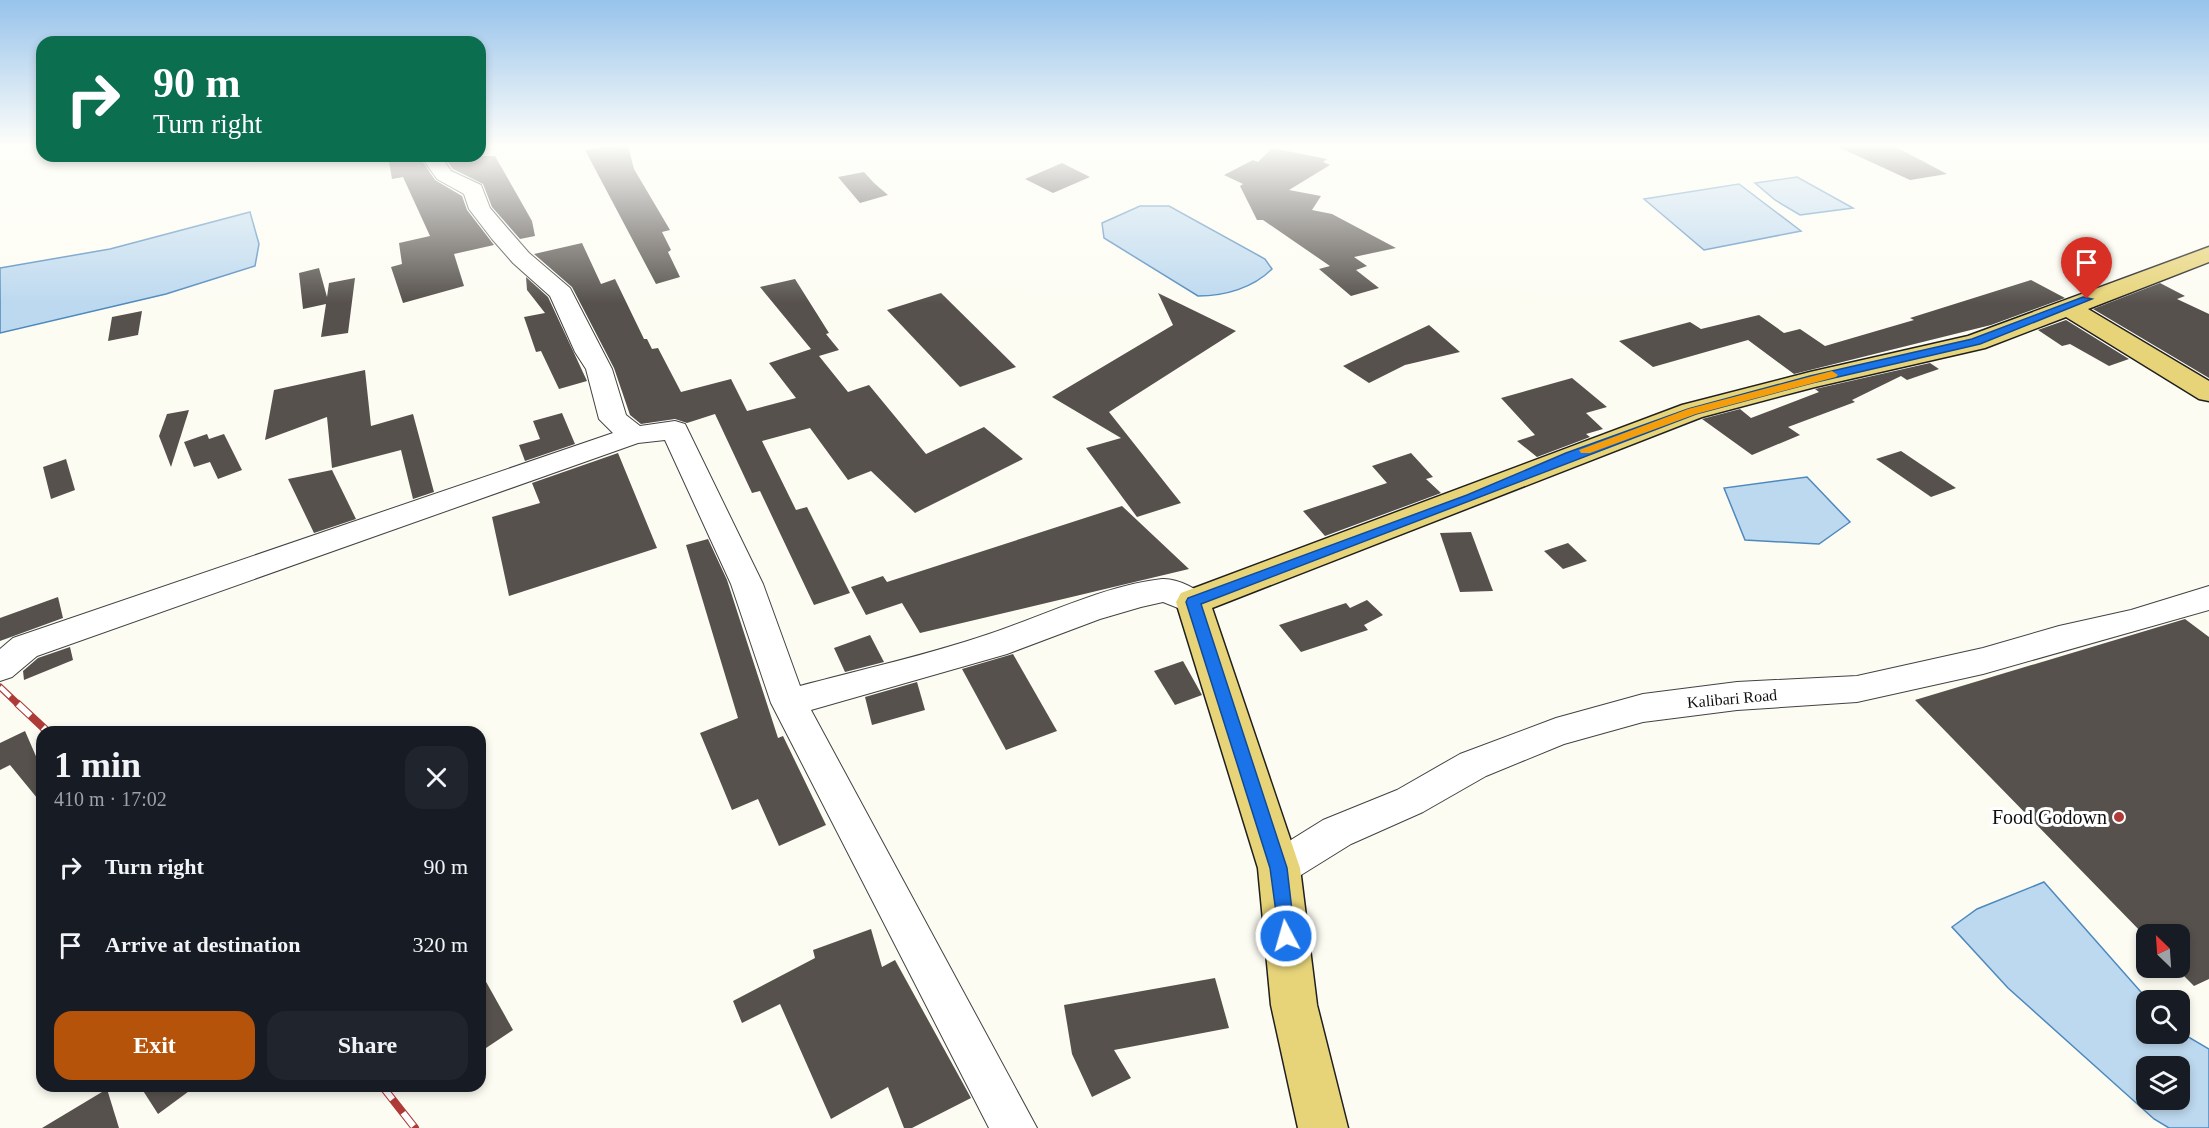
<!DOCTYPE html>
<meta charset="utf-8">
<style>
body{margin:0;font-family:Georgia,serif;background:#20242c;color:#f1f3f6;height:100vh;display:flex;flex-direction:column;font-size:22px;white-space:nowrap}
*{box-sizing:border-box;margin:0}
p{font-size:20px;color:#9ea1a6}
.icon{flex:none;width:33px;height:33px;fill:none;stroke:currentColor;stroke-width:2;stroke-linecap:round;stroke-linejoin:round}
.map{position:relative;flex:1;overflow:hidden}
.panel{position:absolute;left:36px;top:726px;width:450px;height:366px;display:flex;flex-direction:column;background:#171b24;border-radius:18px;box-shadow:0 3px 9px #0003}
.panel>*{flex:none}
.guide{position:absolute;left:36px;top:36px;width:450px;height:126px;border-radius:18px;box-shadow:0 3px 9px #0003;background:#0b6e4f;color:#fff;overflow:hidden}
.needle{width:39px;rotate:335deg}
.controls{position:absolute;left:2136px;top:924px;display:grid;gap:12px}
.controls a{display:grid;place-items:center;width:54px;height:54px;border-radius:12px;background:#171b24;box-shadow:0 3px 9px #0003;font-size:30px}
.pin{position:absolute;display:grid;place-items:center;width:51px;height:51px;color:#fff;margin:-62px -26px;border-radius:50% 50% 50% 0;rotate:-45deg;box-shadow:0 0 6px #0007}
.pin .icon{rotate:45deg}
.me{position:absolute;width:66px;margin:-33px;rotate:354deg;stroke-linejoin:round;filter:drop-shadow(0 0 4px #0008)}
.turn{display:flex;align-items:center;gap:21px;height:126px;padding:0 18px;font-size:27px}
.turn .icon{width:78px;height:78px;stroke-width:2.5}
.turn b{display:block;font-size:42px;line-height:51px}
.round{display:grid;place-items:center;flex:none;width:63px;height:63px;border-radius:18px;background:#20242c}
.summary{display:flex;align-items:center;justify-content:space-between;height:102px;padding:0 18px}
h1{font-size:36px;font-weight:800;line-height:45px}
.button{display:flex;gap:12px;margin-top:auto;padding:12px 18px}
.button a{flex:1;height:69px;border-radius:18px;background:#b45309;color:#fff;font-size:24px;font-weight:800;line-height:69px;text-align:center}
.button a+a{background:#20242c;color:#f1f3f6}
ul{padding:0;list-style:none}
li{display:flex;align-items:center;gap:18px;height:78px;padding:0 18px}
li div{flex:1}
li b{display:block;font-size:22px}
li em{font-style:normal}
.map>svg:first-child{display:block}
.water{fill:#bdd9ef;stroke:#4e89bd;stroke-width:1.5;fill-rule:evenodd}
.building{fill:#56514d}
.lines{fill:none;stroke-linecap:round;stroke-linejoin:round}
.minor-casing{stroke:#424242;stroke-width:2}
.major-casing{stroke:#202020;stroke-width:3}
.minor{fill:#fff;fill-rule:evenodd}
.major{fill:#e7d479;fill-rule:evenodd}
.rail-far1-casing{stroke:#ae3b38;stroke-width:7}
.rail-casing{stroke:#ae3b38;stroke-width:8}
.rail-far1{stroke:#fff;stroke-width:4.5;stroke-dasharray:14;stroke-linecap:butt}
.rail{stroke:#fff;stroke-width:6;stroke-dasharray:17;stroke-linecap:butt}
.route{fill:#1a73e8;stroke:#114b97;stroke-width:1.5}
.slow{fill:#f59e0b}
.poi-dot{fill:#ae3b38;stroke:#fff;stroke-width:2}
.labels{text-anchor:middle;stroke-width:6;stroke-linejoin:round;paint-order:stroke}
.street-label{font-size:16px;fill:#0f0f0f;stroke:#fff}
.near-poi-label{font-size:20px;fill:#0f0f0f;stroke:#fff;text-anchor:end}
</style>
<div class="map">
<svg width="2209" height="1128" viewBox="0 0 2209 1128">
<rect width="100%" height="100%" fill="#fdfcf3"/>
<g class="water">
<path d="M 1797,177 L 1853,208 L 1800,215 L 1775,200 L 1755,183 Z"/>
<path d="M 1739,184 L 1801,231 L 1704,250 L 1644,199 Z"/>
<path d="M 1140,206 L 1169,206 L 1265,259 L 1272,269 C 1253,288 1225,296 1198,296 L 1104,238 L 1102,223 Z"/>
<path d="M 250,212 L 259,244 L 255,266 L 166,294 L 0,333 L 0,268 L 110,249 Z"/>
<path d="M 1807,477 L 1850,522 L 1819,544 L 1745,540 L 1724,488 Z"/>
<path d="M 2044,882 L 2148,1000 L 2146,1034 L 2180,1032 L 2209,1049 L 2209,1128 L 2169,1128 L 2154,1119 L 2008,988 L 1952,927 L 1977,909 ZM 2180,1066 L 2180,1100 L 2146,1100 L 2146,1066 Z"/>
</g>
<g class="building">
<path d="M 613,146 L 628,146 L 634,169 L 670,230 L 662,232 L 671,250 L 668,252 L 680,277 L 656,284 L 585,150 Z"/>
<path d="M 1836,146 L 1894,146 L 1947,174 L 1910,180 Z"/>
<path d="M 1272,148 L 1327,159 L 1323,162 L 1330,165 L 1289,190 L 1321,196 L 1312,210 L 1332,214 L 1396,248 L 1354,257 L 1367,266 L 1356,270 L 1379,288 L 1351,296 L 1319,269 L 1330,266 L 1263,220 L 1257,220 L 1240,186 L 1243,184 L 1224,175 L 1253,160 L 1258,162 Z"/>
<path d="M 388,156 L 419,156 L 435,180 L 462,196 L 467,210 L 494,245 L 454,254 L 464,286 L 403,303 L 391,267 L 402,264 L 399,243 L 430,236 L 403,177 L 392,179 Z"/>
<path d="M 444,156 L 495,156 L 532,221 L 535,236 L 520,239 L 492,207 L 483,184 L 453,169 Z"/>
<path d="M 1062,163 L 1090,177 L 1053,193 L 1025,179 Z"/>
<path d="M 864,172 L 874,183 L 888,195 L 860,203 L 838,177 Z"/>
<path d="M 582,243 L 601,284 L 615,279 L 644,339 L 647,339 L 652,349 L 658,348 L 681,392 L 731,379 L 747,411 L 796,398 L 769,363 L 811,349 L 760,287 L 795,279 L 829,333 L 826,334 L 839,350 L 819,356 L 848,392 L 869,385 L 926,454 L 984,427 L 1023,459 L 915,513 L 871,471 L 848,480 L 810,428 L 762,441 L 796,510 L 807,507 L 850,593 L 814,605 L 760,491 L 752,493 L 715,414 L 687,423 L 675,419 L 641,424 L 630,415 L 614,368 L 572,287 L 534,254 Z"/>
<path d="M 319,268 L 327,297 L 329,283 L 355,278 L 348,333 L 321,337 L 326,304 L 303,309 L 299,273 Z"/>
<path d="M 526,277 L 548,297 L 587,381 L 559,389 L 541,351 L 536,352 L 524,317 L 545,313 L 527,290 Z"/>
<path d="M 2031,280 L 2065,298 L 1991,325 L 1794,374 L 1748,340 L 1653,367 L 1619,341 L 1690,322 L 1701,329 L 1759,315 L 1784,333 L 1800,329 L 1825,346 L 1914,320 L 1910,318 Z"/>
<path d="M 2160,283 L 2185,296 L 2177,299 L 2209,314 L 2209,378 L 2093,309 Z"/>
<path d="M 941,293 L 1016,367 L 960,387 L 887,310 Z"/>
<path d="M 1158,293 L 1236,331 L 1109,412 L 1181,503 L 1137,517 L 1086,448 L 1121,438 L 1052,397 L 1173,325 Z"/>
<path d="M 142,311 L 138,335 L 108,341 L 112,317 Z"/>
<path d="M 2066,320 L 2129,359 L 2109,366 L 2070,344 L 2062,346 L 2038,330 Z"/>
<path d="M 1429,325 L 1460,352 L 1405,365 L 1369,383 L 1343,366 Z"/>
<path d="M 1930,363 L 1939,369 L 1907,380 L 1901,376 L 1852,400 L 1855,402 L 1788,427 L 1800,435 L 1752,455 L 1702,419 L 1740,409 L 1751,418 L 1819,392 L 1815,389 Z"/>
<path d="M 365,370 L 371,426 L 413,414 L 434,492 L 413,499 L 401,450 L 332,468 L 327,417 L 265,440 L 274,390 Z"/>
<path d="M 1572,378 L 1607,407 L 1586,413 L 1603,429 L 1586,434 L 1590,437 L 1537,457 L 1517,441 L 1535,435 L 1501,398 Z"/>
<path d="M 189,410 L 171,467 L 159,436 L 167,414 Z"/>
<path d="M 562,413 L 575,444 L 525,461 L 519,445 L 540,439 L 533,421 Z"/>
<path d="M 207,434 L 209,439 L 224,434 L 242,470 L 218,479 L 210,462 L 194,467 L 184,442 Z"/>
<path d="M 1901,451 L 1956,488 L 1931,497 L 1876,459 Z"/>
<path d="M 618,453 L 657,548 L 509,596 L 492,517 L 540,503 L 532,483 Z"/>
<path d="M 1411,453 L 1433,477 L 1426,479 L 1441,493 L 1325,536 L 1303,511 L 1387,483 L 1372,466 Z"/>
<path d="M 66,459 L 75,490 L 51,499 L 43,467 Z"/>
<path d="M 332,470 L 356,519 L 314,533 L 288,479 Z"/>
<path d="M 1122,506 L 1189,569 L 920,633 L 902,603 L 866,615 L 851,587 L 883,576 L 887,582 Z"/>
<path d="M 1471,532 L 1493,591 L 1460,592 L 1440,533 Z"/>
<path d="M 708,539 L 727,580 L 778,738 L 783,736 L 826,825 L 779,846 L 758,799 L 732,810 L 700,733 L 738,718 L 686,545 Z"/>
<path d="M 1568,543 L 1587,561 L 1563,569 L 1544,551 Z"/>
<path d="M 58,597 L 63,618 L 0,641 L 0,618 Z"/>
<path d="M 1367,600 L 1383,615 L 1364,625 L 1368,630 L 1301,652 L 1279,625 L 1346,603 L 1350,608 Z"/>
<path d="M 2185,619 L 2209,637 L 2209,979 L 2194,986 L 2176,968 L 2180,968 L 2180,934 L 2146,934 L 2146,937 L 1915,700 Z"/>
<path d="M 870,635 L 884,662 L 845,672 L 834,648 Z"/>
<path d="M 70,647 L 73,660 L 24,680 L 23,671 L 38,658 Z"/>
<path d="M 1013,654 L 1057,731 L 1006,750 L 962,669 Z"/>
<path d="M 1183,661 L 1202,695 L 1175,705 L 1154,671 Z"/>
<path d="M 917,682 L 925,710 L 872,725 L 865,697 Z"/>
<path d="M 25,731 L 42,770 L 42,804 L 10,765 L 0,770 L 0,743 Z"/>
<path d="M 871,929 L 882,967 L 895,960 L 971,1098 L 912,1128 L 904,1128 L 888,1087 L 831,1119 L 780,1004 L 742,1023 L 733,1001 L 815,958 L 813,950 Z"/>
<path d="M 480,971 L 513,1030 L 480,1052 Z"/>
<path d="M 1215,978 L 1229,1028 L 1114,1050 L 1131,1078 L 1092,1097 L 1072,1054 L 1064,1005 Z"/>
<path d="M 140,1086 L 196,1086 L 158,1114 Z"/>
<path d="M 107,1089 L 119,1128 L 42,1128 Z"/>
</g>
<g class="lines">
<defs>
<g id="minor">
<path d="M 421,156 L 441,156 L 451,171 L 481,185 L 490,208 L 508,229 L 529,253 L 570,288 L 612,369 L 626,415 L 640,426 L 675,421 L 685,424 L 763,584 L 800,686 C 863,669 928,655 989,634 C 1043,616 1106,585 1162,579 C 1177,578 1202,590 1209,602 L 1205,610 L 1193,614 L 1163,602 L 1141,607 L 1100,619 L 1007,654 L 811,710 L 1037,1128 L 989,1128 L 771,703 L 731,584 L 665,440 L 638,443 L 37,656 L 12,677 L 0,681 L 0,649 L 13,638 L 613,433 L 599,419 L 586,369 L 575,352 L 550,296 L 513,263 L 492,239 L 469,209 L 464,194 L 437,179 Z"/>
<path d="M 2209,586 L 2209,610 L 1983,674 L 1857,702 L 1737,710 L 1643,722 L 1564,744 L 1486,776 L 1423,812 L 1351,844 L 1293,880 L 1279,885 L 1265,880 L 1259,868 L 1265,856 L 1323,820 L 1397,790 L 1460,754 L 1556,718 L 1643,694 L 1737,682 L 1857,676 L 1983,648 L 2059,626 L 2131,610 Z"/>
</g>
<path id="major" d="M 2209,247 L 2209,262 L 2088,309 L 2209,381 L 2209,401 L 2199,399 L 2066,317 L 1985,348 L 1815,387 L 1702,417 L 1212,608 L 1300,868 L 1317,1005 L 1348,1128 L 1298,1128 L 1271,1005 L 1258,868 L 1176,602 L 1181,593 L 1682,405 L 1810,372 L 1968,336 Z"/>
</defs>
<use href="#minor" class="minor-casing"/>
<use href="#major" class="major-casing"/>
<use href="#minor" class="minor"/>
<use href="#major" class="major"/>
<defs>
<path id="rail-far1" d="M 0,687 L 20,706"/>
<g id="rail">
<path d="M 18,704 L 48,732"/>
<path d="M 382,1086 L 415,1128"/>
</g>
</defs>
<use href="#rail-far1" class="rail-far1-casing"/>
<use href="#rail" class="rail-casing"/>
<use href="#rail-far1" class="rail-far1"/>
<use href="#rail" class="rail"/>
</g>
<linearGradient id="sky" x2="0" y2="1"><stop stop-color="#97c3eb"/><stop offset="0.48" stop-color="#fefefa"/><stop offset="1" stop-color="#fefefa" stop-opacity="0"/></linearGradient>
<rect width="2209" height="303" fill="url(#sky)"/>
<path class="route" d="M 2083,297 L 2092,299 L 1980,344 L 1812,383 L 1696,414 L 1201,604 L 1287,868 L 1295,936 L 1292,942 L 1286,945 L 1280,942 L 1270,868 L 1186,602 L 1188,598 L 1467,495 L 1566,453 L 1688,409 L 1810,376 L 1972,339 Z"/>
<path class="slow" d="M 1832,371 L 1838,375 L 1836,377 L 1696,414 L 1590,453 L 1581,453 L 1579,450 L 1688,409 Z"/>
<circle class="poi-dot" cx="2119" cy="817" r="6"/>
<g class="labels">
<g class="street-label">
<text transform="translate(1732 698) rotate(-5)" y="6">Kalibari Road</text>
</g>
<g class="near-poi-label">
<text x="2107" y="824">Food Godown</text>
</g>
</g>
</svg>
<div class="controls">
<a><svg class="needle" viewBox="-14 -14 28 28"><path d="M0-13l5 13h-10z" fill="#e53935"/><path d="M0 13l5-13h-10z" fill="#9ea1a6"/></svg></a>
<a><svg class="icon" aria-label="search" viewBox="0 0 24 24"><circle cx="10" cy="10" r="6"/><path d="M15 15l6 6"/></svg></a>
<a><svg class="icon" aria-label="layers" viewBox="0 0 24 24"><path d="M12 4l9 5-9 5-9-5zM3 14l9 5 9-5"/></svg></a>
</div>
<div class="pin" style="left:2087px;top:299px;background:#d93025"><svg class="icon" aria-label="arrive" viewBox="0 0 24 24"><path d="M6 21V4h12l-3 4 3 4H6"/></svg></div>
<svg class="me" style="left:1286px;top:936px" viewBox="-20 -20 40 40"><circle r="17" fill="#1a73e8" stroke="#fff" stroke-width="3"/><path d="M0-11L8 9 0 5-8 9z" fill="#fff"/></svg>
<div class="guide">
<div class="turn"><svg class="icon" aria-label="right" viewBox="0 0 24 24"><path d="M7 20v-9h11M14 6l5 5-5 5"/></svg><div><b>90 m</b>Turn right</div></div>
</div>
<section class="panel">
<div class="summary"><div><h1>1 min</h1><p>410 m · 17:02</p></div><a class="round"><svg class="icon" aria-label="close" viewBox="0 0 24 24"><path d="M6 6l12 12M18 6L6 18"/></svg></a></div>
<ul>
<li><svg class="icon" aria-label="right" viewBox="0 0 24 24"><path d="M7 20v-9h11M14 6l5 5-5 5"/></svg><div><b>Turn right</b></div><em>90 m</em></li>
<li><svg class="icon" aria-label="arrive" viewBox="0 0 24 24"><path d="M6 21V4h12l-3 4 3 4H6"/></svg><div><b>Arrive at destination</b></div><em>320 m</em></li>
</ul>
<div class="button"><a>Exit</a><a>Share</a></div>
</section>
</div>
